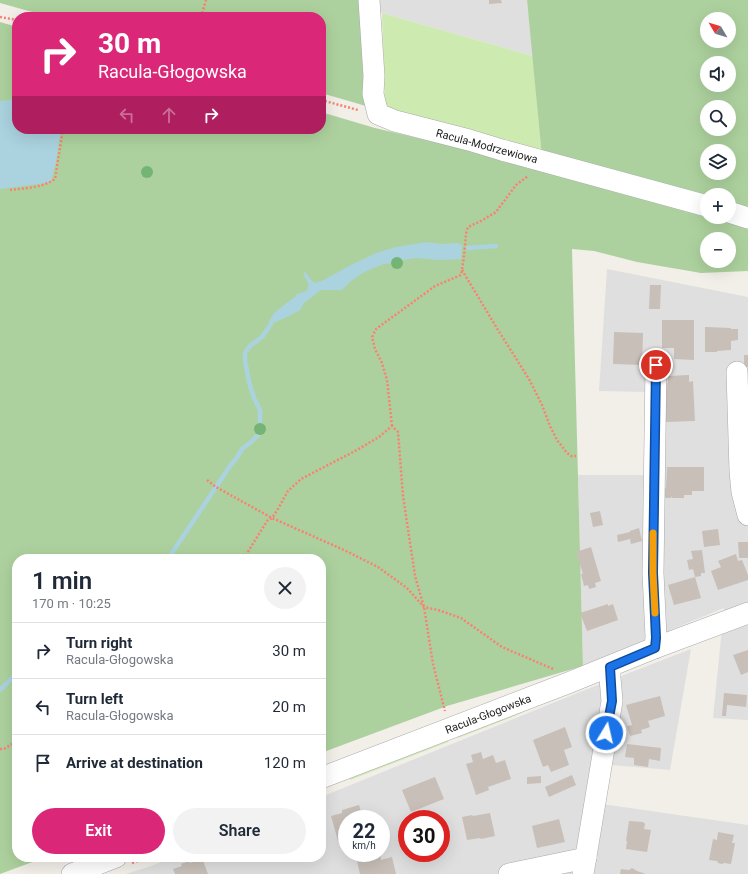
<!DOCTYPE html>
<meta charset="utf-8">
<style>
body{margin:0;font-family:Roboto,sans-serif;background:#f2f2f3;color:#1f2937;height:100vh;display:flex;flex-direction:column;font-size:15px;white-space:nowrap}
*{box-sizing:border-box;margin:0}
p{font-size:13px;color:#747a83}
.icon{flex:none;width:22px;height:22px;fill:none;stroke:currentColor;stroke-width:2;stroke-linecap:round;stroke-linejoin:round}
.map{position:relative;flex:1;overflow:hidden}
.drawer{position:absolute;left:12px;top:554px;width:314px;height:308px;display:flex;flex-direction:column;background:#fff;border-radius:16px;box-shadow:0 4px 16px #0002}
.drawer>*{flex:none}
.guide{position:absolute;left:12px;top:12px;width:314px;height:122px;border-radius:16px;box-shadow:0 4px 16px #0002;background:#db2777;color:#fff;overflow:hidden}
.needle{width:26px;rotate:308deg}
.buttons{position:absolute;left:700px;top:12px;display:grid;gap:8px}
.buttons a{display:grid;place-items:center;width:36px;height:36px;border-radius:50%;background:#fff;box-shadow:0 4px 16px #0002;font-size:20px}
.speed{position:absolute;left:338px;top:810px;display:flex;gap:8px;font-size:20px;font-weight:700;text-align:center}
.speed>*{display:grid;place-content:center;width:52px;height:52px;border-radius:50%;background:#fff;box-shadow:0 4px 16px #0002;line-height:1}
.speed small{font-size:10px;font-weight:400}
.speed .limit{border:6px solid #d22;background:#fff;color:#111}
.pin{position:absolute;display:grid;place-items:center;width:34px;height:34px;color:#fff;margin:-17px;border:2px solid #fff;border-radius:50%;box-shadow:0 1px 4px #0007}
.me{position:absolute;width:44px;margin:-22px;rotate:9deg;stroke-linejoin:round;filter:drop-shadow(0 0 3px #0008)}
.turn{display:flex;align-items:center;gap:14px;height:84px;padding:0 20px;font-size:18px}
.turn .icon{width:52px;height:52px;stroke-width:2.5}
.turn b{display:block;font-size:28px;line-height:34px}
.lanes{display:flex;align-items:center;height:38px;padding:0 20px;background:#0003;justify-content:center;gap:20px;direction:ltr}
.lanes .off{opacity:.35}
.round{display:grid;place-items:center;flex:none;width:42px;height:42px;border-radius:21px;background:#f2f2f3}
.headline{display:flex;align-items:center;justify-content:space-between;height:68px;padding:0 20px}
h1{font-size:24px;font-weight:600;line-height:30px}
.action{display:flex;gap:8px;margin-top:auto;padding:8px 20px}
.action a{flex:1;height:46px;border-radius:24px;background:#db2777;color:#fff;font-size:16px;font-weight:600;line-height:46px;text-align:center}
.action a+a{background:#f2f2f3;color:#1f2937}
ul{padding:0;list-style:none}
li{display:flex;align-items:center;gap:12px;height:56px;padding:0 20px;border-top:1px solid #e0e1e3}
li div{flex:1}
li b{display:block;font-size:15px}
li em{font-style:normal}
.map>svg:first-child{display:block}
.residential{fill:#e0dfdf;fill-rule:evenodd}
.grass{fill:#cdebb0}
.forest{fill:#add19e;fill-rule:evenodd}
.water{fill:#aad3df}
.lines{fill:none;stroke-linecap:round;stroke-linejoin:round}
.stream{stroke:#aad3df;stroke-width:4.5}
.building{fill:#c7bfb8}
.minor-casing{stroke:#a9a9a9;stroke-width:22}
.path{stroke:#fa8072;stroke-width:2.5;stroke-dasharray:2 2;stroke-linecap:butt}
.minor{stroke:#fff;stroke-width:21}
.tree{fill:#74b475}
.route-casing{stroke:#114b97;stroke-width:10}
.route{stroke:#1a73e8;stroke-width:7}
.slow{stroke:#f59e0b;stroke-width:7}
.labels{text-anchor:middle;stroke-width:3.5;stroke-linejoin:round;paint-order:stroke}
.street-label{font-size:11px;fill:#222;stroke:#fff}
</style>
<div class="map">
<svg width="748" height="874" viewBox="0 0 748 874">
<rect width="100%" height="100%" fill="#f2efe9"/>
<g class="residential">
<path d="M 359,0 L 527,0 L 533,56 L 382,13 L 359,6 Z"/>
<path d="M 607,269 L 748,297 L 748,720 L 713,718 L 724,608 L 583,666 L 578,475 L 649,475 L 650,392 L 599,391 Z"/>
<path d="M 691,649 L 670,770 L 600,764 L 595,803 L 748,825 L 748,874 L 125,874 L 151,866 L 173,857 L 321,857 L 321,797 L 580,692 ZM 347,819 L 381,819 L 381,853 L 347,853 ZM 407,819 L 441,819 L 441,853 L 407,853 Z"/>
</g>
<g class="grass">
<path d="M 382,13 L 533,56 L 542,157 L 385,110 Z"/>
<path d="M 543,703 L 510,718 L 458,738 L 460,734 Z"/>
<path d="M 445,740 L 448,741 L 448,742 L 350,780 L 350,777 Z"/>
</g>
<g class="forest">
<path d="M 0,0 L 359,0 L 366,106 L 321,93 L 321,17 L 50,17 L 0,3 Z"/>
<path d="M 527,0 L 748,0 L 748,208 L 729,203 L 729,195 L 707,195 L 707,197 L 542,157 ZM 707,19 L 729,19 L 729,41 L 707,41 ZM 707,63 L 729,63 L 729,85 L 707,85 ZM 707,107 L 729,107 L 729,129 L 707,129 ZM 707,151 L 729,151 L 729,173 L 707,173 Z"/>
<path d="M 0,22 L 17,27 L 17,129 L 321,129 L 321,112 L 375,128 L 707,207 L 707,217 L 748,217 L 748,271 L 701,273 L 637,262 L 594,251 L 572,249 L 583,666 L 447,706 L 321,753 L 321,559 L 17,559 L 17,857 L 46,857 L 0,874 ZM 707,239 L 729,239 L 729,261 L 707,261 Z"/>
</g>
<g class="water">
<path d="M 17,99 L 17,129 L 61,129 L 56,162 L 51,181 L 45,183 L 0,189 L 0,101 Z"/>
<path d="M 427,242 L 441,244 L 458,243 L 462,245 L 461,259 L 439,260 L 417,258 L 408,259 L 394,263 L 384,264 L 371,269 L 361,274 L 350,282 L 342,290 L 321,290 L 304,303 L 300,310 L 287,317 L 271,324 L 269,321 L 274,313 L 284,305 L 295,297 L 297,294 L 304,292 L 307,290 L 308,287 L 308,283 L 303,274 L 305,272 C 309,276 310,280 315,283 L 324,280 L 349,266 L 376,253 L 396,247 Z"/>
</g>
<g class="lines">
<g class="stream">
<path d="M 468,248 L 496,246"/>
<path d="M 168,559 L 230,466 L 236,459 L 242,449 L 250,443 L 258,435 L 260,424 L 260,410 L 254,398 L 249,382 L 245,360 L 245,353 L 250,346 L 262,337 L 271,324"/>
<path d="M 0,690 L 17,673"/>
</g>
</g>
<g class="building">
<path d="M 489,0 L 501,0 L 502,3 L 489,4 Z"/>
<path d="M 650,285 L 661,285 L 660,309 L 649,309 Z"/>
<path d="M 662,320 L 694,320 L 694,360 L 674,359 L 674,348 L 662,348 Z"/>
<path d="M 705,327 L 731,328 L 731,329 L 738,329 L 738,340 L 731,341 L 731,350 L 717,351 L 717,352 L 705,352 Z"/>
<path d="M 614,332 L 643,333 L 642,365 L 613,364 Z"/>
<rect x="744" y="355" width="4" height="12"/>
<path d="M 689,375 L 689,382 L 693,381 L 695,421 L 666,422 L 664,383 L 668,383 L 668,376 Z"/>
<path d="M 667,467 L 704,467 L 704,491 L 692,491 L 692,495 L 684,495 L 684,498 L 672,498 L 672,496 L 671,498 L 666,498 L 663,495 L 663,491 L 666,488 Z"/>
<path d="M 600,511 L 603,525 L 593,527 L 590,513 Z"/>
<path d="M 639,528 L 642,541 L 631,544 L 630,539 L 618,542 L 617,535 L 630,532 L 630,531 Z"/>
<path d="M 718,529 L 720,545 L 704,547 L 702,531 Z"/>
<path d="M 738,542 L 748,542 L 748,558 L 739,558 Z"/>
<path d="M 591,547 L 601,581 L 595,583 L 596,587 L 589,589 L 588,585 L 584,586 L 581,574 L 583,574 L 576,552 Z"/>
<path d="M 702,550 L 705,573 L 701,573 L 701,576 L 695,577 L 693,569 L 689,570 L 687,560 L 693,559 L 691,551 Z"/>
<path d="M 736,554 L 738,561 L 742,560 L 748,575 L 748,580 L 718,590 L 711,571 L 721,567 L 718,561 Z"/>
<path d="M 695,577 L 701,598 L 674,605 L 668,585 Z"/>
<path d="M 608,604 L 608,606 L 613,604 L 618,620 L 587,631 L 580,613 Z"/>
<path d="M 748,650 L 748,672 L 741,675 L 733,655 Z"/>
<path d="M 724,693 L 747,695 L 746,707 L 727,705 L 726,716 L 722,716 Z"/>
<path d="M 660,696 L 665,716 L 648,721 L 650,727 L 641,730 L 642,733 L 630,736 L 627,726 L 632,725 L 626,705 Z"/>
<path d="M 565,727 L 572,747 L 564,750 L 569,765 L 551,772 L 548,765 L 543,767 L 533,740 Z"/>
<path d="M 627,744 L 661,748 L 660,761 L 649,759 L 648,767 L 634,765 L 634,758 L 625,757 Z"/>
<path d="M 481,752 L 483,759 L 493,755 L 496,763 L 505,760 L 511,779 L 488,787 L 489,790 L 476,795 L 466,764 L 473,762 L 471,755 Z"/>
<path d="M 572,775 L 576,785 L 549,797 L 545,787 Z"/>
<path d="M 541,776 L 541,783 L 527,784 L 527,777 Z"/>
<path d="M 435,777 L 444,799 L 411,812 L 402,790 Z"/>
<path d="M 359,805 L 363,819 L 347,819 L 347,839 L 338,841 L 331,816 L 342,813 L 342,810 Z"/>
<path d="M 490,813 L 495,836 L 481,839 L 480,838 L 467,840 L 462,817 L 472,815 L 473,816 Z"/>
<path d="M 559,819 L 565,842 L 537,848 L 532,826 Z"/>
<path d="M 629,821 L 643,822 L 645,824 L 644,829 L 651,830 L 647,852 L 626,849 L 627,841 L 626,841 Z"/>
<path d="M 718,832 L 734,835 L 732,843 L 735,843 L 731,864 L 724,863 L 722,864 L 718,863 L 717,861 L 709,860 L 713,839 L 717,840 Z"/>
<path d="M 441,834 L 445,850 L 441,851 Z"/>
<path d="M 371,853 L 380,853 L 381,860 L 392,857 L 396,874 L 360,874 L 356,857 Z"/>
<path d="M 202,858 L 208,874 L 175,874 L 173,869 L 182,866 L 181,864 L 189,861 L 190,863 Z"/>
<path d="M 632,868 L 637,871 L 646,874 L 620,874 L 621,869 L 629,870 Z"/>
</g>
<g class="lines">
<defs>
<g id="minor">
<path d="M 369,0 L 374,76 L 373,94 L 378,114 L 395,121 L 469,140 L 502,150 L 707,206"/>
<path d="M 729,212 L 748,218"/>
<path d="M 737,372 L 740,471 L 742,492 L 748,515"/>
<path d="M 655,648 L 656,637 L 653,573 L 656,365"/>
<path d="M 321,778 L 568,683 L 652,649 L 748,613"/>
<path d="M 72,874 L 116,857"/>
<path d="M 509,874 L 586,858"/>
<path d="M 583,874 L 612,701 L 610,678 L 610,667"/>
</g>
</defs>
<use href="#minor" class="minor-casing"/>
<g class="path">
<path d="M 0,17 L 17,20"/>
<path d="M 201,17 L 206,0"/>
<path d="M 321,100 L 358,110"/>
<path d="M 10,190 C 25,188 42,188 55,179 L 63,129"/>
<path d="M 462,270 L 498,330 L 529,379 L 542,405 L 550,426 L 557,440 L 567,453 L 571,456 L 576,456"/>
<path d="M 392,426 L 387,380 L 382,363 L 375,349 L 372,337 L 376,329 L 435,286 L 461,275 C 463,265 464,256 465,246 C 466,239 465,234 468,227 L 481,221 L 496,212 L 516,185 L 528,176"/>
<path d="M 207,480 L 216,487 L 272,518 L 344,550 L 378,567 L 407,588 L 424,607 L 438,610 L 461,618 L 502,647 L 553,669"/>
<path d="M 244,559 L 249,550 L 267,521 L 272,518 L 278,509 L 288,491 L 301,479 L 355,451 L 379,437 L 392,426 L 398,432 L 403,496 L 415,576 L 424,607 L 433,664 L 445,711"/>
<path d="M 0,749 L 4,749 L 17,741"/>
<path d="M 132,863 L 147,857"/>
</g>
<use href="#minor" class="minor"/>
</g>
<g class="tree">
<circle cx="147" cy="172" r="6"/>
<circle cx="397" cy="263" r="6"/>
<circle cx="260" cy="429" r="6"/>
</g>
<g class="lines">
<defs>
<path id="route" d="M 606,733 L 612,701 L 610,667 L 655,648 L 656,638 L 653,573 L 656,365"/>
</defs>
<use href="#route" class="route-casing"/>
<use href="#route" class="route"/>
<path class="slow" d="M 653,533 L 653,573 L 655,613"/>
</g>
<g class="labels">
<g class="street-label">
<text transform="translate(487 146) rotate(15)" y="4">Racula-Modrzewiowa</text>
<text transform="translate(488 714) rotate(-21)" y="4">Racula-Głogowska</text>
</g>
</g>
</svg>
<div class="buttons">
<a><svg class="needle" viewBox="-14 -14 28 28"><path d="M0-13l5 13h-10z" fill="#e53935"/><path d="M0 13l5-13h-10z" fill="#747a83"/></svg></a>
<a><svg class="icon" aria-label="sound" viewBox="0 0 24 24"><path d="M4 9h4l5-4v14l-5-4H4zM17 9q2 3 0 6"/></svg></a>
<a><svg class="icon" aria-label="search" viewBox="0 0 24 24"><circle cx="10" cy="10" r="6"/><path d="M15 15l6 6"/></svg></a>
<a><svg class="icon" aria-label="layers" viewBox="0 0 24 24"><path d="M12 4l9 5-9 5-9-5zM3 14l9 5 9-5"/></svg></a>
<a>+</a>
<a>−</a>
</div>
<div class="speed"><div>22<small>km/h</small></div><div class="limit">30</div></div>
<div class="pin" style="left:656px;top:365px;background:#d93025"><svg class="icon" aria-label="arrive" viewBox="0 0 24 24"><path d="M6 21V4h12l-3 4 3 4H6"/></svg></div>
<svg class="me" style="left:606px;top:733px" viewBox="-20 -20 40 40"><circle r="17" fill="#1a73e8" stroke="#fff" stroke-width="3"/><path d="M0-11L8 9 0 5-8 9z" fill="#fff"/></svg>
<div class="guide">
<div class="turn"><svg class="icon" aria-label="right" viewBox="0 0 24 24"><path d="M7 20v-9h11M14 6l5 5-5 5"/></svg><div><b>30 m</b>Racula-Głogowska</div></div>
<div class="lanes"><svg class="icon off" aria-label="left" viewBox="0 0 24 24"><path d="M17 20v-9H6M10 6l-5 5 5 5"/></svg><svg class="icon off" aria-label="ahead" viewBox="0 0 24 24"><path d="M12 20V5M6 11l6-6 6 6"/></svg><svg class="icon" aria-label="right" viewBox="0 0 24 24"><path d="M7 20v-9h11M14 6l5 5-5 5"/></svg></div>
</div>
<section class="drawer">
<div class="headline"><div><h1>1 min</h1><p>170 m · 10:25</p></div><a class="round"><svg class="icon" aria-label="close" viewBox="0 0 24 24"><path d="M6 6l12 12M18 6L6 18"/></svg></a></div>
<ul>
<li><svg class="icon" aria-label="right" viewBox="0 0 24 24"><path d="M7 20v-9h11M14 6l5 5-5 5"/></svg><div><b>Turn right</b><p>Racula-Głogowska</p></div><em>30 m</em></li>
<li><svg class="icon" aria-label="left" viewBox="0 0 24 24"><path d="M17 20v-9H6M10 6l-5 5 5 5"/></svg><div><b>Turn left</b><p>Racula-Głogowska</p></div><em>20 m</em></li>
<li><svg class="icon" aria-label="arrive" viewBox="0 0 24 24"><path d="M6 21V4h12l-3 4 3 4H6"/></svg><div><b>Arrive at destination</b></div><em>120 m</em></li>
</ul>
<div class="action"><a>Exit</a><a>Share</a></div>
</section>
</div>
